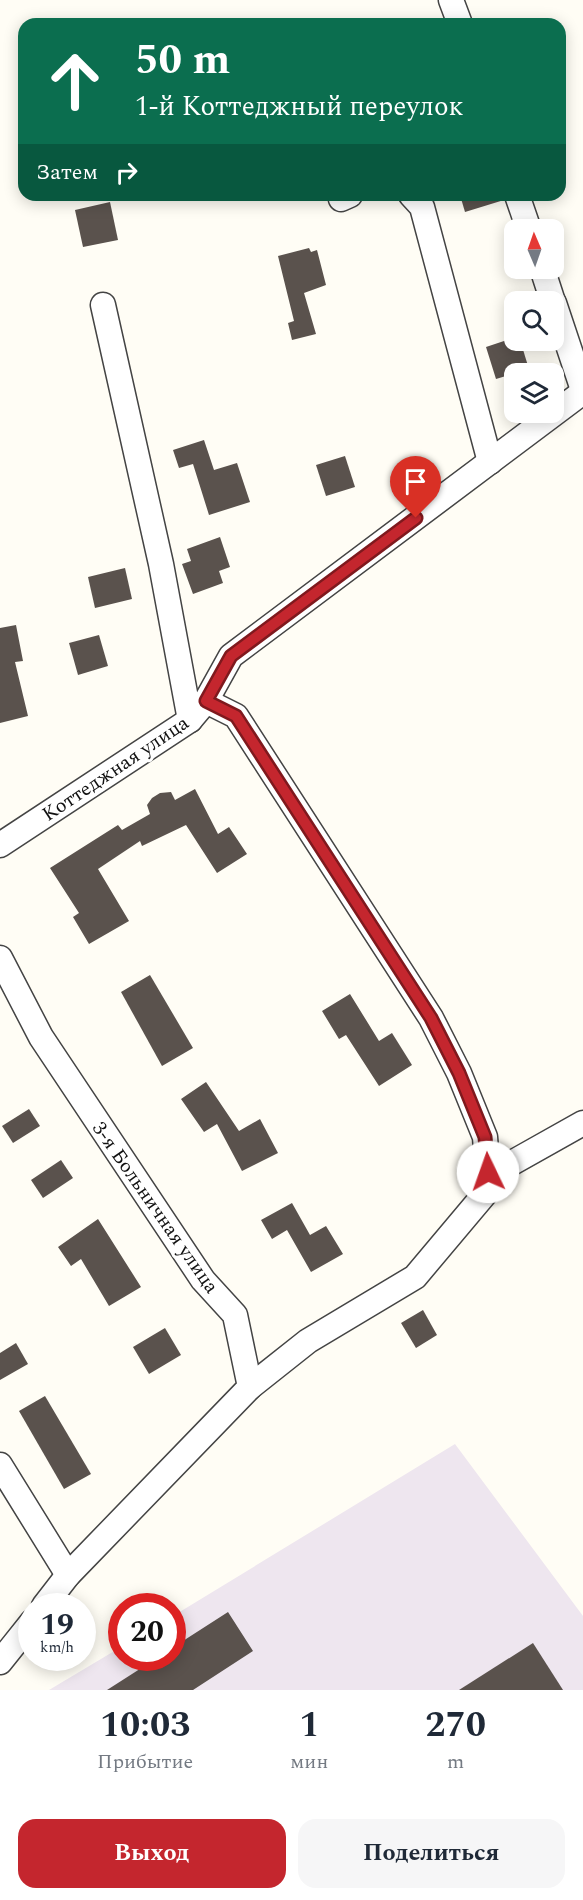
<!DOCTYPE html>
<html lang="ru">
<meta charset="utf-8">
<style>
body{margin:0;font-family:Spectral,serif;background:#f6f6f7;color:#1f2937;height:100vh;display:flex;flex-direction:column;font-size:22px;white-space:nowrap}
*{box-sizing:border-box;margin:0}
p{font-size:20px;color:#747a83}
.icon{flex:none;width:33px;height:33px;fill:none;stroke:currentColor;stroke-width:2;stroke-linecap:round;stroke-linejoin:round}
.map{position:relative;height:1690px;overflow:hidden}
.details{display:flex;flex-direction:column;background:#fff;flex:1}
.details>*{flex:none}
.top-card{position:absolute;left:18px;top:18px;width:548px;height:183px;border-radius:18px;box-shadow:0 3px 15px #0003;background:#0b6e4f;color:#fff;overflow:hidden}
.needle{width:39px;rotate:358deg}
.tools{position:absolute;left:504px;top:219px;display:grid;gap:12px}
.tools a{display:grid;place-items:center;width:60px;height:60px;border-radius:12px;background:#fff;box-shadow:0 3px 15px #0003;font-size:30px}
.speed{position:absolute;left:18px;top:1593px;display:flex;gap:12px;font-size:30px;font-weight:700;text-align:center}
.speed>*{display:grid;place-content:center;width:78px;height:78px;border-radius:50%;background:#fff;box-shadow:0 3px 15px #0003;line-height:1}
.speed small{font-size:15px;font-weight:400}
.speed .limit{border:9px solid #d22;background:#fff;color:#111}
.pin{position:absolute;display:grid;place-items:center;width:51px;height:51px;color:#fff;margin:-62px -26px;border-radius:50% 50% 50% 0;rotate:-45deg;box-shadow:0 0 6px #0007}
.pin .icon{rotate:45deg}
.me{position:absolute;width:66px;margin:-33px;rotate:357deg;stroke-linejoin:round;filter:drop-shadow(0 0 4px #0008)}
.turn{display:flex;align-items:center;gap:21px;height:126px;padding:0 18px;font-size:27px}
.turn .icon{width:78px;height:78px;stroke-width:2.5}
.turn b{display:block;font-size:42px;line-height:51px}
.then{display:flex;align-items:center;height:57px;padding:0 18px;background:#0003;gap:12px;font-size:22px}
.eta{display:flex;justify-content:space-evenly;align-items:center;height:102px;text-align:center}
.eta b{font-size:36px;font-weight:700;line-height:42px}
.action{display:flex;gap:12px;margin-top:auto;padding:12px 18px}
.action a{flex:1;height:69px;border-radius:18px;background:#c4262e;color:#fff;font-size:24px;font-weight:700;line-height:69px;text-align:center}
.action a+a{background:#f6f6f7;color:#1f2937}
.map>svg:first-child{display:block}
.industrial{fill:#eee6ef}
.building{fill:#5a524d}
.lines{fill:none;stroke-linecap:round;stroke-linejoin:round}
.minor-casing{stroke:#444;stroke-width:27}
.minor{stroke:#fff;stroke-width:24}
.route-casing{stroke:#7f191e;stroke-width:15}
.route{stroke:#c4262e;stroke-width:10}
.labels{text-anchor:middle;stroke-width:6;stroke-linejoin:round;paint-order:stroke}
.street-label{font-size:20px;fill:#111;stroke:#fff}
</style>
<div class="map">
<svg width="583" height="1690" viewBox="0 0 583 1690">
<rect width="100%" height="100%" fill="#fffdf5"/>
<path class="industrial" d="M 455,1444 L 583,1616 L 583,1690 L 49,1690 L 121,1647 L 122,1658 L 172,1658 L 173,1616 Z"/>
<g class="building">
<path d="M 460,195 L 503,195 L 504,200 L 465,212 Z"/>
<path d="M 110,202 L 118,240 L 83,247 L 75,210 Z"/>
<path d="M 309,248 L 311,252 L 317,250 L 326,285 L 304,293 L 316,334 L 292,340 L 288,323 L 294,321 L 278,256 Z"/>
<path d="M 507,340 L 520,340 L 529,369 L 496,379 L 486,347 Z"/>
<path d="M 204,440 L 214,470 L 237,463 L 250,502 L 209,515 L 193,464 L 179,468 L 173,450 Z"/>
<path d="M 345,456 L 355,487 L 326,496 L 316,465 Z"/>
<path d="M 220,537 L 230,567 L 219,571 L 223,583 L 193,594 L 182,564 L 191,561 L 187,549 Z"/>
<path d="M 125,568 L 132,599 L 95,608 L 88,577 Z"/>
<path d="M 16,625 L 23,661 L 15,662 L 28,716 L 0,723 L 0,628 Z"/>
<path d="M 99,635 L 108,666 L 78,675 L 69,643 Z"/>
<path d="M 195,789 L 218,834 L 229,827 L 247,854 L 217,873 L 186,825 L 142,846 L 140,841 L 98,869 L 129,921 L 89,944 L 73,917 L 79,913 L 50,868 L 118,825 L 122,830 L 150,814 L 147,805 L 152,798 L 160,793 L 171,792 L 175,800 Z"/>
<path d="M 150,975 L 193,1048 L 162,1066 L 121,992 Z"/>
<path d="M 350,994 L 379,1041 L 392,1033 L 412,1065 L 379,1086 L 346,1035 L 339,1039 L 322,1011 Z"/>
<path d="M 206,1082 L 239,1131 L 260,1119 L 278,1153 L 242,1171 L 217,1124 L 204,1132 L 181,1099 Z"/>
<path d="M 29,1109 L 40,1126 L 13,1143 L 2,1126 Z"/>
<path d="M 61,1160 L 73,1178 L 43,1198 L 31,1180 Z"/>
<path d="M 292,1203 L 310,1235 L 326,1226 L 343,1254 L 311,1272 L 287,1230 L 272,1239 L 261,1220 Z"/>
<path d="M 98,1219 L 141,1287 L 109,1306 L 81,1259 L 71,1266 L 58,1247 Z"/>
<path d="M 423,1310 L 437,1335 L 416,1348 L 401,1323 Z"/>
<path d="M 165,1328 L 181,1355 L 149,1374 L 133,1347 Z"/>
<path d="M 16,1343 L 28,1364 L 0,1380 L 0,1353 Z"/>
<path d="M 45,1396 L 91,1474 L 64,1489 L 19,1411 Z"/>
<path d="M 228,1612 L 253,1651 L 193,1690 L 107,1690 L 157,1658 L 172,1658 L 172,1648 Z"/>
<path d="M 533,1643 L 563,1690 L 459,1690 Z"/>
</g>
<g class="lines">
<defs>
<g id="minor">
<path d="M 451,0 L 460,24"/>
<path d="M 411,195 L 422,207 L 490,462"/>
<path d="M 517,195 L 529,230"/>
<path d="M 341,199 L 350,195"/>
<path d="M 542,268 L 553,302"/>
<path d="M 554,303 L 583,390"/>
<path d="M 103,305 L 161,564 L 190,720"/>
<path d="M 206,701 L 236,716 L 431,1018 L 459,1073 L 485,1137 L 489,1189"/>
<path d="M 0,845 L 190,720 L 206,701 L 231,656 L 583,392"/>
<path d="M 0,958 L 41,1037 L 203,1280 L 235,1315 L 250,1387 L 68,1575 L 44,1606"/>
<path d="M 250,1387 L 308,1341 L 415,1277 L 510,1164 L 583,1123"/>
<path d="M 0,1465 L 68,1575"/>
<path d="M 0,1662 L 32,1622"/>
</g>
</defs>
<use href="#minor" class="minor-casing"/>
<use href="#minor" class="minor"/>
</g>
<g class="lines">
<defs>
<path id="route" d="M 416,518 L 231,656 L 206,701 L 236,716 L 431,1018 L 459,1073 L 485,1137 L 488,1172"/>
</defs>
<use href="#route" class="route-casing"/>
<use href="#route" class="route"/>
</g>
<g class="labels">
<g class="street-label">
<text transform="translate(115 768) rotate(-34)" y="7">Коттеджная улица</text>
<text transform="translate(156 1207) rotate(55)" y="7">3-я Больничная улица</text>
</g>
</g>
</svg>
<div class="tools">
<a><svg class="needle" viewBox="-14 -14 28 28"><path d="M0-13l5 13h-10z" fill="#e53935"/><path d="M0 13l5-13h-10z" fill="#747a83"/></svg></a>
<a><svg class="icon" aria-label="search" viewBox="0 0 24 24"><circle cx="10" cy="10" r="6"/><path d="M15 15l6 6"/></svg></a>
<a><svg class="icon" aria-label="layers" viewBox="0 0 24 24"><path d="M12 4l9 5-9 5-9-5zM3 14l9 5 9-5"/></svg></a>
</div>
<div class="speed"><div>19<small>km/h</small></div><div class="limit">20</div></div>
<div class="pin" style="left:416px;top:518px;background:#d93025"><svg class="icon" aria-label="arrive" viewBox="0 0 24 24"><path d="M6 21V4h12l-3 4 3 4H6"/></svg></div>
<svg class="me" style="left:488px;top:1172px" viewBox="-20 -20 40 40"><circle r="19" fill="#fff"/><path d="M0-13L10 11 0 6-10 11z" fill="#c4262e"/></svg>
<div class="top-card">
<div class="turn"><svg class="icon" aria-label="ahead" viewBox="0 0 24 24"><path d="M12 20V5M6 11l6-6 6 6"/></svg><div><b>50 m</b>1-й Коттеджный переулок</div></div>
<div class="then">Затем<svg class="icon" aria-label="right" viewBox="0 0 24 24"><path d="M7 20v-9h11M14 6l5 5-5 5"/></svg></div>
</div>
</div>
<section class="details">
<div class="eta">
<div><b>10:03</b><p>Прибытие</p></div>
<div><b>1</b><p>мин</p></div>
<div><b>270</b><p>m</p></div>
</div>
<div class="action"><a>Выход</a><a>Поделиться</a></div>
</section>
